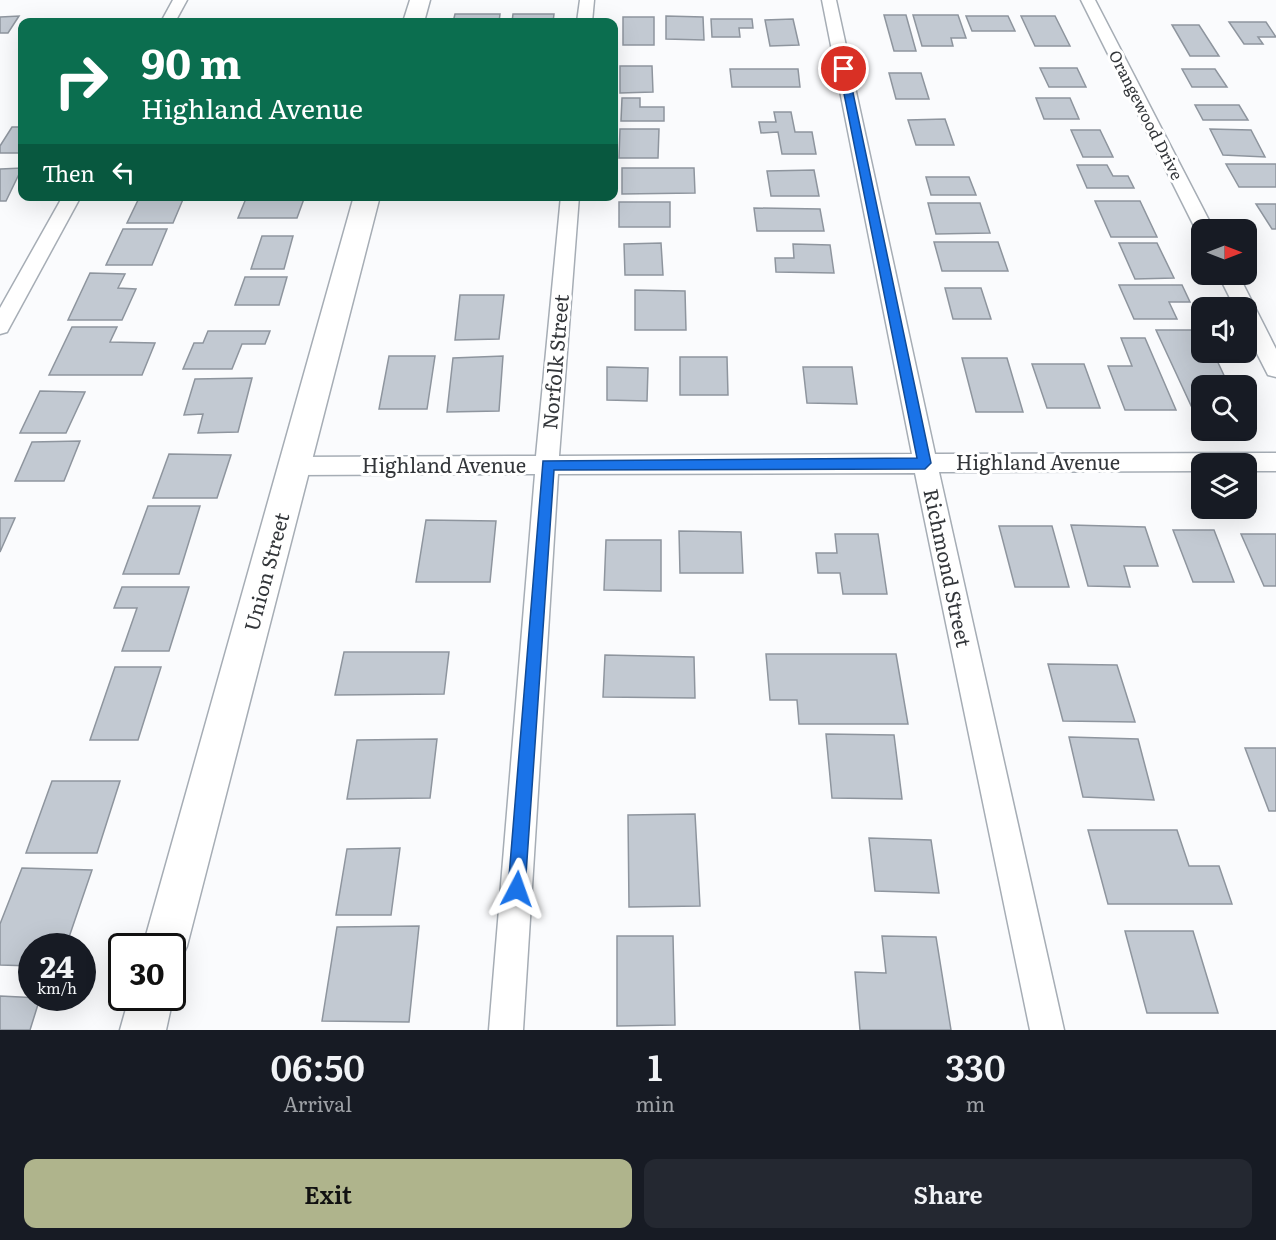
<!DOCTYPE html>
<style>
body{margin:0;font-family:Literata,serif;background:#242831;color:#f1f3f6;height:100vh;display:flex;flex-direction:column;font-size:22px;white-space:nowrap}
*{box-sizing:border-box;margin:0}
p{font-size:20px;color:#9ea1a6}
.icon{flex:none;width:33px;height:33px;fill:none;stroke:currentColor;stroke-width:2;stroke-linecap:round;stroke-linejoin:round}
.map{position:relative;height:1030px;overflow:hidden}
.panel{display:flex;flex-direction:column;background:#171b24;flex:1}
.panel>*{flex:none}
.banner{position:absolute;left:18px;top:18px;width:600px;height:183px;border-radius:12px;box-shadow:0 6px 24px #0002;background:#0b6e4f;color:#fff;overflow:hidden}
.needle{width:39px;rotate:90deg}
.controls{position:absolute;left:1191px;top:219px;display:grid;gap:12px}
.controls a{display:grid;place-items:center;width:66px;height:66px;border-radius:12px;background:#171b24;box-shadow:0 6px 24px #0002;font-size:30px}
.speed{position:absolute;left:18px;top:933px;display:flex;gap:12px;font-size:30px;font-weight:700;text-align:center}
.speed>*{display:grid;place-content:center;width:78px;height:78px;border-radius:50%;background:#171b24;box-shadow:0 6px 24px #0002;line-height:1}
.speed small{font-size:15px;font-weight:400}
.speed .limit{border:3px solid #111;border-radius:9px;background:#fff;color:#111}
.pin{position:absolute;display:grid;place-items:center;width:51px;height:51px;color:#fff;margin:-26px;border:3px solid #fff;border-radius:50%;box-shadow:0 2px 6px #0007}
.me{position:absolute;width:66px;margin:-33px;rotate:4deg;stroke-linejoin:round;filter:drop-shadow(0 0 4px #0008)}
.turn{display:flex;align-items:center;gap:21px;height:126px;padding:0 24px;font-size:27px}
.turn .icon{width:78px;height:78px;stroke-width:2.5}
.turn b{display:block;font-size:42px;line-height:51px}
.then{display:flex;align-items:center;height:57px;padding:0 24px;background:#0003;gap:12px;font-size:22px}
.eta{display:flex;justify-content:space-evenly;align-items:center;height:102px;text-align:center}
.eta b{font-size:36px;font-weight:600;line-height:42px}
.primary-button{display:flex;gap:12px;margin-top:auto;padding:12px 24px}
.primary-button a{flex:1;height:69px;border-radius:12px;background:#afb48c;color:#111;font-size:24px;font-weight:600;line-height:69px;text-align:center}
.primary-button a+a{background:#242831;color:#f1f3f6}
.map>svg:first-child{display:block}
.building{fill:#c2c9d2;stroke:#8e959e;stroke-width:1.5}
.lines{fill:none;stroke-linecap:round;stroke-linejoin:round}
.street-casing{stroke:#a6adb5;stroke-width:3}
.secondary-casing{stroke:#a6adb5;stroke-width:3}
.street{fill:#fff;fill-rule:evenodd}
.secondary{fill:#fff;fill-rule:evenodd}
.route{fill:#1a73e8;stroke:#114b97;stroke-width:1.5}
.labels{text-anchor:middle;stroke-width:6;stroke-linejoin:round;paint-order:stroke}
.far-street-label{font-size:16px;fill:#33363a;stroke:#fff}
.street-label{font-size:20px;fill:#33363a;stroke:#fff}
</style>
<div class="map">
<svg width="1276" height="1030" viewBox="0 0 1276 1030">
<rect width="100%" height="100%" fill="#fafbfd"/>
<g class="building">
<path d="M 455,14 L 500,14 L 499,22 L 453,22 Z"/>
<path d="M 513,14 L 554,14 L 553,22 L 512,22 Z"/>
<path d="M 884,15 L 906,15 L 916,51 L 894,51 Z"/>
<path d="M 913,15 L 958,15 L 966,38 L 951,38 L 953,46 L 922,46 Z"/>
<path d="M 19,16 L 8,33 L 0,33 L 0,17 Z"/>
<path d="M 666,16 L 703,17 L 704,40 L 666,39 Z"/>
<path d="M 966,16 L 1008,16 L 1015,31 L 972,31 Z"/>
<path d="M 1021,16 L 1055,16 L 1070,46 L 1035,46 Z"/>
<rect x="623" y="17" width="31" height="28"/>
<path d="M 711,19 L 752,19 L 753,28 L 739,28 L 740,37 L 712,37 Z"/>
<path d="M 793,19 L 799,45 L 770,46 L 765,20 Z"/>
<path d="M 53,20 L 100,20 L 98,22 L 51,22 Z"/>
<path d="M 1229,22 L 1266,22 L 1276,37 L 1258,37 L 1263,44 L 1244,44 Z"/>
<path d="M 1172,25 L 1199,25 L 1219,56 L 1190,56 Z"/>
<path d="M 620,66 L 652,66 L 653,92 L 620,93 Z"/>
<path d="M 1040,68 L 1077,68 L 1086,87 L 1049,87 Z"/>
<path d="M 730,69 L 798,69 L 800,87 L 732,87 Z"/>
<path d="M 1182,69 L 1215,69 L 1227,87 L 1192,87 Z"/>
<path d="M 889,73 L 921,73 L 929,99 L 896,99 Z"/>
<path d="M 622,98 L 640,98 L 640,107 L 664,107 L 664,121 L 621,121 Z"/>
<path d="M 1036,98 L 1070,98 L 1079,119 L 1044,119 Z"/>
<path d="M 1195,105 L 1239,105 L 1248,120 L 1203,120 Z"/>
<path d="M 774,112 L 791,112 L 795,132 L 812,132 L 816,154 L 782,154 L 778,132 L 761,133 L 759,122 L 776,122 Z"/>
<path d="M 945,119 L 954,145 L 916,145 L 908,120 Z"/>
<path d="M 12,127 L 22,127 L 22,153 L 0,153 L 0,146 Z"/>
<path d="M 620,129 L 659,129 L 658,158 L 619,158 Z"/>
<path d="M 1210,129 L 1251,130 L 1265,157 L 1223,155 Z"/>
<path d="M 1071,130 L 1100,130 L 1113,157 L 1083,157 Z"/>
<path d="M 1226,164 L 1276,164 L 1276,187 L 1239,187 Z"/>
<path d="M 1077,165 L 1107,165 L 1113,176 L 1128,176 L 1134,188 L 1087,188 Z"/>
<path d="M 22,168 L 6,201 L 0,201 L 0,169 Z"/>
<path d="M 622,168 L 694,168 L 695,193 L 622,194 Z"/>
<path d="M 814,170 L 819,196 L 771,196 L 767,171 Z"/>
<path d="M 926,177 L 969,177 L 976,195 L 931,195 Z"/>
<path d="M 140,196 L 171,196 L 184,197 L 173,223 L 127,223 Z"/>
<path d="M 247,196 L 305,196 L 297,218 L 238,218 Z"/>
<path d="M 1095,201 L 1140,201 L 1157,237 L 1111,237 Z"/>
<rect x="619" y="202" width="51" height="25"/>
<path d="M 928,203 L 980,203 L 990,233 L 936,234 Z"/>
<path d="M 1256,204 L 1276,204 L 1276,229 L 1272,229 Z"/>
<path d="M 754,208 L 820,209 L 824,231 L 757,231 Z"/>
<path d="M 123,229 L 167,229 L 152,265 L 106,265 Z"/>
<path d="M 262,236 L 293,236 L 284,269 L 251,269 Z"/>
<path d="M 934,242 L 998,242 L 1008,271 L 942,271 Z"/>
<path d="M 661,243 L 663,275 L 625,275 L 624,244 Z"/>
<path d="M 1119,243 L 1157,243 L 1174,278 L 1135,279 Z"/>
<path d="M 793,244 L 830,245 L 834,273 L 776,272 L 775,258 L 794,258 Z"/>
<path d="M 90,273 L 125,274 L 118,288 L 136,289 L 122,320 L 68,320 Z"/>
<path d="M 245,277 L 287,277 L 279,305 L 235,305 Z"/>
<path d="M 1119,285 L 1182,285 L 1190,302 L 1169,302 L 1177,319 L 1134,319 Z"/>
<path d="M 945,288 L 981,288 L 991,319 L 953,319 Z"/>
<path d="M 635,290 L 685,291 L 686,330 L 635,330 Z"/>
<path d="M 460,295 L 504,295 L 499,339 L 455,340 Z"/>
<path d="M 72,327 L 117,327 L 110,342 L 155,343 L 142,375 L 49,375 Z"/>
<path d="M 1156,330 L 1201,330 L 1202,352 L 1213,352 L 1229,386 L 1202,386 L 1202,412 L 1194,412 Z"/>
<path d="M 208,331 L 270,331 L 265,344 L 242,344 L 232,369 L 183,369 L 194,343 L 203,343 Z"/>
<path d="M 1121,338 L 1145,338 L 1176,410 L 1125,410 L 1108,366 L 1132,366 Z"/>
<path d="M 389,356 L 435,356 L 427,409 L 379,409 Z"/>
<path d="M 503,356 L 499,411 L 447,412 L 453,358 Z"/>
<path d="M 680,357 L 727,357 L 728,395 L 680,395 Z"/>
<path d="M 962,358 L 1007,358 L 1023,412 L 976,412 Z"/>
<path d="M 1032,364 L 1084,364 L 1100,408 L 1047,408 Z"/>
<path d="M 607,367 L 648,368 L 647,401 L 607,400 Z"/>
<path d="M 803,367 L 852,367 L 857,404 L 807,403 Z"/>
<path d="M 252,378 L 238,432 L 198,433 L 203,414 L 184,415 L 195,379 Z"/>
<path d="M 40,391 L 85,392 L 66,433 L 20,433 Z"/>
<path d="M 80,441 L 64,481 L 15,481 L 32,442 Z"/>
<path d="M 169,454 L 231,455 L 217,498 L 153,498 Z"/>
<path d="M 148,506 L 200,506 L 179,574 L 123,574 Z"/>
<path d="M 0,518 L 15,518 L 0,552 Z"/>
<path d="M 426,520 L 496,521 L 490,582 L 416,582 Z"/>
<path d="M 1071,525 L 1145,527 L 1158,566 L 1124,566 L 1130,587 L 1088,586 Z"/>
<path d="M 999,526 L 1052,526 L 1069,587 L 1015,587 Z"/>
<path d="M 1173,530 L 1214,530 L 1234,582 L 1193,582 Z"/>
<path d="M 679,531 L 741,532 L 743,573 L 680,573 Z"/>
<path d="M 835,534 L 878,534 L 887,594 L 843,594 L 840,573 L 818,573 L 816,553 L 837,553 Z"/>
<path d="M 1241,534 L 1276,534 L 1276,586 L 1264,586 Z"/>
<path d="M 606,540 L 661,540 L 661,591 L 604,590 Z"/>
<path d="M 122,587 L 189,587 L 169,651 L 122,651 L 137,608 L 114,608 Z"/>
<path d="M 344,652 L 449,652 L 444,694 L 335,695 Z"/>
<path d="M 766,654 L 896,654 L 908,724 L 799,724 L 797,700 L 770,700 Z"/>
<path d="M 605,655 L 694,657 L 695,698 L 603,697 Z"/>
<path d="M 1048,664 L 1117,665 L 1135,722 L 1063,721 Z"/>
<path d="M 115,667 L 161,667 L 138,740 L 90,740 Z"/>
<path d="M 826,734 L 894,735 L 902,799 L 832,798 Z"/>
<path d="M 1069,737 L 1138,739 L 1154,800 L 1083,797 Z"/>
<path d="M 437,739 L 430,798 L 347,799 L 357,740 Z"/>
<path d="M 1245,748 L 1276,748 L 1276,811 L 1269,811 Z"/>
<path d="M 52,781 L 120,781 L 97,853 L 26,853 Z"/>
<path d="M 695,814 L 700,906 L 629,907 L 628,815 Z"/>
<path d="M 1088,830 L 1177,830 L 1189,866 L 1219,866 L 1232,904 L 1108,904 Z"/>
<path d="M 869,838 L 931,840 L 939,893 L 875,891 Z"/>
<path d="M 400,848 L 391,915 L 336,915 L 347,849 Z"/>
<path d="M 22,868 L 92,870 L 66,946 L 32,946 L 32,966 L 0,965 L 0,924 Z"/>
<path d="M 419,926 L 409,1022 L 322,1021 L 337,927 Z"/>
<path d="M 1125,931 L 1193,931 L 1218,1013 L 1147,1013 Z"/>
<path d="M 617,936 L 673,936 L 675,1025 L 617,1026 Z"/>
<path d="M 882,936 L 936,937 L 951,1030 L 860,1030 L 855,972 L 886,973 Z"/>
<path d="M 0,996 L 40,998 L 30,1030 L 0,1030 Z"/>
</g>
<g class="lines">
<defs>
<g id="street">
<path d="M 173,0 L 187,0 L 175,22 L 161,22 Z"/>
<path d="M 580,0 L 594,0 L 592,22 L 577,22 Z"/>
<path d="M 822,0 L 836,0 L 935,454 L 1276,453 L 1276,471 L 1246,471 L 1246,464 L 1202,464 L 1202,471 L 939,472 L 1064,1030 L 1030,1030 L 915,473 L 558,474 L 523,1030 L 489,1030 L 535,474 L 295,475 L 287,472 L 283,466 L 287,460 L 295,457 L 536,456 L 561,196 L 579,196 L 559,456 L 912,454 Z"/>
<path d="M 1081,0 L 1095,0 L 1214,230 L 1202,230 L 1202,235 L 1196,230 Z"/>
<path d="M 63,196 L 81,196 L 7,332 L 0,334 L 0,308 Z"/>
<path d="M 1218,274 L 1238,274 L 1276,349 L 1276,377 L 1268,375 L 1246,332 L 1246,308 L 1235,308 Z"/>
</g>
<g id="secondary">
<path d="M 410,0 L 430,0 L 424,22 L 403,22 Z"/>
<path d="M 354,196 L 380,196 L 187,946 L 180,961 L 172,965 L 172,946 L 143,946 Z"/>
<path d="M 172,996 L 173,998 L 166,1030 L 120,1030 L 129,998 Z"/>
</g>
</defs>
<use href="#street" class="street-casing"/>
<use href="#secondary" class="secondary-casing"/>
<use href="#street" class="street"/>
<use href="#secondary" class="secondary"/>
</g>
<path class="route" d="M 844,67 L 848,69 L 931,463 L 925,469 L 554,470 L 525,889 L 523,895 L 517,897 L 510,895 L 508,889 L 543,461 L 917,458 L 839,69 Z"/>
<g class="labels">
<g class="far-street-label">
<text transform="translate(1146 115) rotate(63)" y="6">Orangewood Drive</text>
</g>
<g class="street-label">
<text transform="translate(556 362) rotate(-85)" y="7">Norfolk Street</text>
<text x="1038" y="470">Highland Avenue</text>
<text x="444" y="473">Highland Avenue</text>
<text transform="translate(947 568) rotate(78)" y="7">Richmond Street</text>
<text transform="translate(267 572) rotate(-75)" y="7">Union Street</text>
</g>
</g>
</svg>
<div class="controls">
<a><svg class="needle" viewBox="-14 -14 28 28"><path d="M0-13l5 13h-10z" fill="#e53935"/><path d="M0 13l5-13h-10z" fill="#9ea1a6"/></svg></a>
<a><svg class="icon" aria-label="sound" viewBox="0 0 24 24"><path d="M4 9h4l5-4v14l-5-4H4zM17 9q2 3 0 6"/></svg></a>
<a><svg class="icon" aria-label="search" viewBox="0 0 24 24"><circle cx="10" cy="10" r="6"/><path d="M15 15l6 6"/></svg></a>
<a><svg class="icon" aria-label="layers" viewBox="0 0 24 24"><path d="M12 4l9 5-9 5-9-5zM3 14l9 5 9-5"/></svg></a>
</div>
<div class="speed"><div>24<small>km/h</small></div><div class="limit">30</div></div>
<div class="pin" style="left:844px;top:69px;background:#d93025"><svg class="icon" aria-label="arrive" viewBox="0 0 24 24"><path d="M6 21V4h12l-3 4 3 4H6"/></svg></div>
<svg class="me" style="left:517px;top:889px" viewBox="-20 -20 40 40"><path d="M0-17L14 15 0 8-14 15z" fill="#1a73e8" stroke="#fff" stroke-width="4"/></svg>
<div class="banner">
<div class="turn"><svg class="icon" aria-label="right" viewBox="0 0 24 24"><path d="M7 20v-9h11M14 6l5 5-5 5"/></svg><div><b>90 m</b>Highland Avenue</div></div>
<div class="then">Then<svg class="icon" aria-label="left" viewBox="0 0 24 24"><path d="M17 20v-9H6M10 6l-5 5 5 5"/></svg></div>
</div>
</div>
<section class="panel">
<div class="eta">
<div><b>06:50</b><p>Arrival</p></div>
<div><b>1</b><p>min</p></div>
<div><b>330</b><p>m</p></div>
</div>
<div class="primary-button"><a>Exit</a><a>Share</a></div>
</section>
